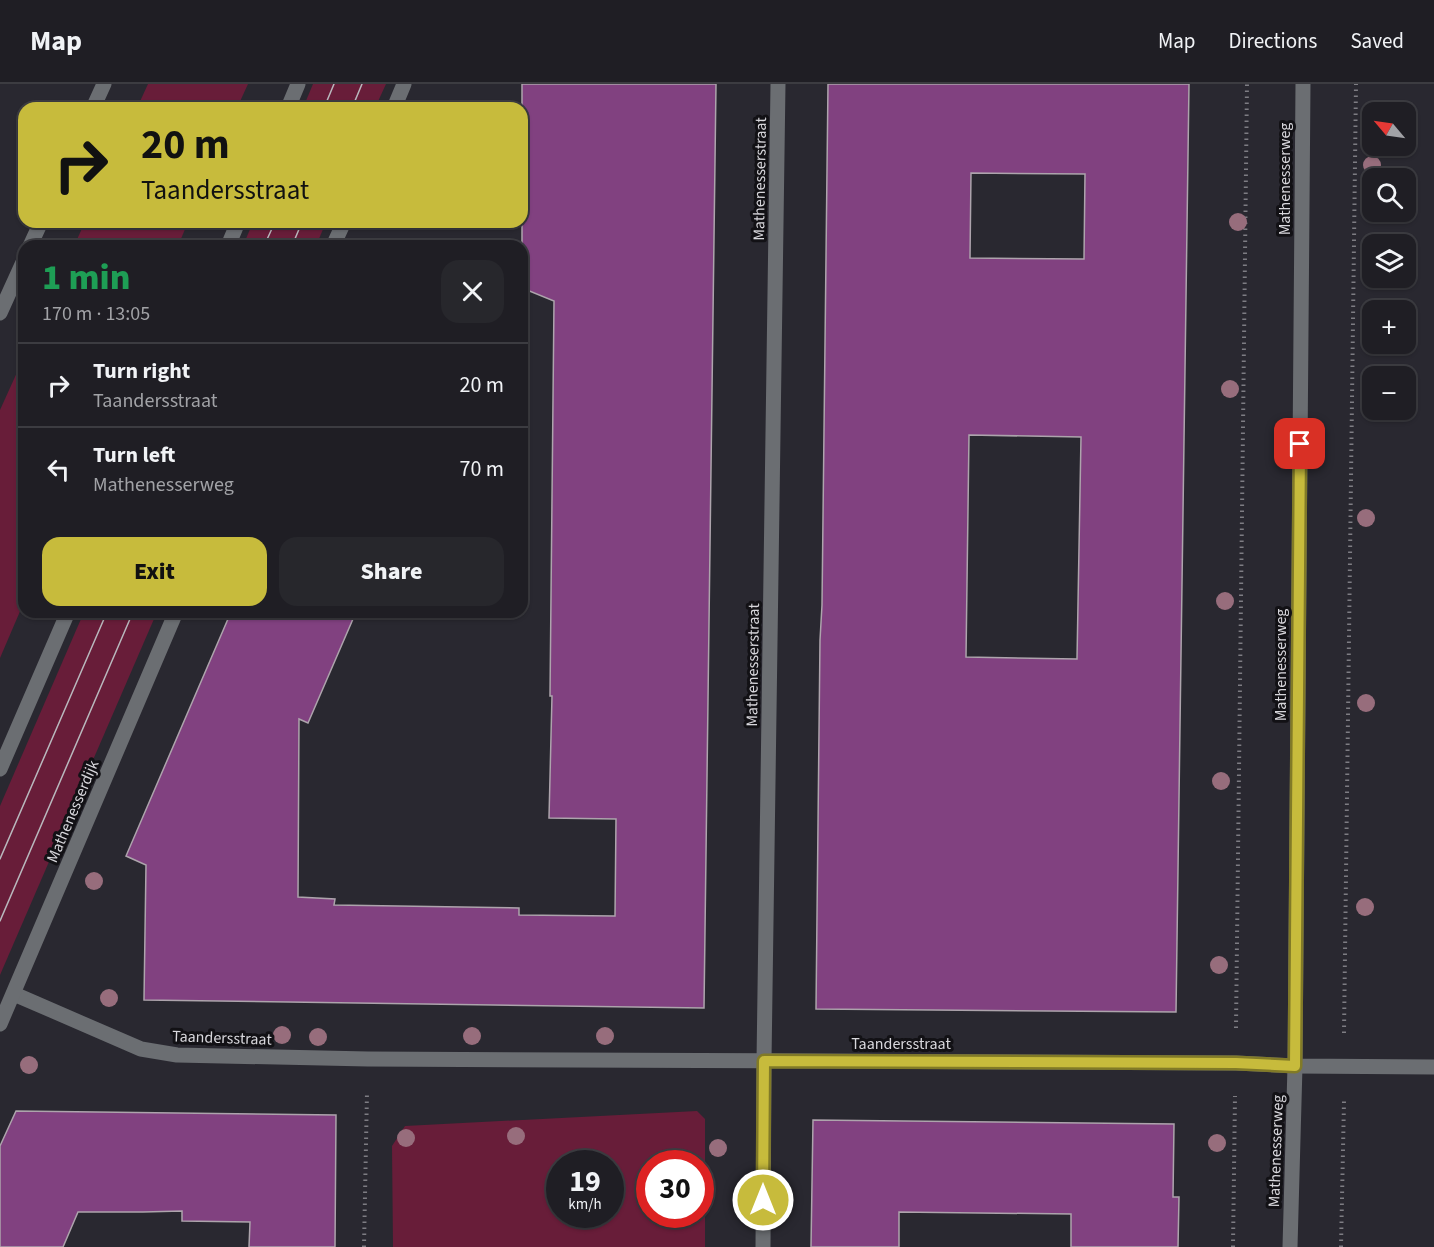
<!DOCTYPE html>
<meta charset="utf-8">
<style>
body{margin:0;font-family:"Source Sans 3",sans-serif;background:#27272c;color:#f1f3f6;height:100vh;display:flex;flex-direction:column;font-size:22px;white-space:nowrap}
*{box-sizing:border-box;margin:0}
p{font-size:20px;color:#a1a2a6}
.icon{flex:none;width:33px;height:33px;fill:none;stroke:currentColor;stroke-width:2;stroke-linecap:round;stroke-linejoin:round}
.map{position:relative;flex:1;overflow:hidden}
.side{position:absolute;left:18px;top:156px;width:510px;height:378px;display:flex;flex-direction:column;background:#1f1e24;border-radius:18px;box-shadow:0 2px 4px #0004,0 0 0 2px #3c3c41}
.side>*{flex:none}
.hud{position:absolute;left:18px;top:18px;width:510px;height:126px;border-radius:18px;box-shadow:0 2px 4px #0004,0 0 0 2px #3c3c41;background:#c7bb3c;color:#111;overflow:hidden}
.needle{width:39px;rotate:299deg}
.buttons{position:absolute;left:1362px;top:18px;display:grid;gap:12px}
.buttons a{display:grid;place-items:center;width:54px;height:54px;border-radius:12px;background:#1f1e24;box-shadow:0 2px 4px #0004,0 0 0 2px #3c3c41;font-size:30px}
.speed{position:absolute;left:546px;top:1066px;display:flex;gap:12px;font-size:30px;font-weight:700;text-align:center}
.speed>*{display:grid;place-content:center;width:78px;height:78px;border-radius:50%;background:#1f1e24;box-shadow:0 2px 4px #0004,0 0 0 2px #3c3c41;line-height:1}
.speed small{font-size:15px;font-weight:400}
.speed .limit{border:9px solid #d22;background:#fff;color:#111}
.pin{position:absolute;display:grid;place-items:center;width:51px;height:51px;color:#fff;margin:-26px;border-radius:12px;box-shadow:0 3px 9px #0006}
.me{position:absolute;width:66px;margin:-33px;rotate:0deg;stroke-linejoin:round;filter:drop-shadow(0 0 4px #0008)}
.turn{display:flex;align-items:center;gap:21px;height:126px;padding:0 24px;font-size:27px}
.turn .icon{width:78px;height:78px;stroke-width:2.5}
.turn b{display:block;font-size:42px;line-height:51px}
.round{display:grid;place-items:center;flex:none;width:63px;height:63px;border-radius:18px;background:#27272c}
.head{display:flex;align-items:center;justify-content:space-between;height:102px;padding:0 24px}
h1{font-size:36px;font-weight:800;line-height:45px;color:#1e9e55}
.primary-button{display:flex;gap:12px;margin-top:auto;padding:12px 24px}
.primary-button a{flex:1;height:69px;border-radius:18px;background:#c7bb3c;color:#111;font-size:24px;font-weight:800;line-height:69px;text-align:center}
.primary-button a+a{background:#27272c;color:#f1f3f6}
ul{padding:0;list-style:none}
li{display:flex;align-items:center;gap:18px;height:84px;padding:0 24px;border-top:2px solid #3c3c41}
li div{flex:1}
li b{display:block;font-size:22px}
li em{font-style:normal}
header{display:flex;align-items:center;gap:36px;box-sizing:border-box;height:84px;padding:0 30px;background:#1f1e24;border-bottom:2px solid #3c3c41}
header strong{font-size:28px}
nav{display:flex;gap:33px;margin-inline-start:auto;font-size:21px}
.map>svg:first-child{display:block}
.green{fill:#681d39;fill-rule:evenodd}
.building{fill:#814180;stroke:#ada4ac;stroke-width:1.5;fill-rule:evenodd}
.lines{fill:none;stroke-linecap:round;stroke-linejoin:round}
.path{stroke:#7e7d83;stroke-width:4;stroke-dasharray:1.5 4.5;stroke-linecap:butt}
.minor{stroke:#6b6e72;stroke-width:15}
.tram{stroke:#b9b8bd;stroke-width:1.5}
.tree{fill:#976d7c}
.route-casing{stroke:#817a27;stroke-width:15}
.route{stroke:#c7bb3c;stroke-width:10}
.labels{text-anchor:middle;stroke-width:6;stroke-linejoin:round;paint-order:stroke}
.street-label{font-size:16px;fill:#d8d7dc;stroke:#121115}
</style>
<header>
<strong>Map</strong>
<nav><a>Map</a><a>Directions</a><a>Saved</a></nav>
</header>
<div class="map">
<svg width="1434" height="1163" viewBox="0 0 1434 1163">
<rect width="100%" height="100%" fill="#292830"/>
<g class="green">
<path d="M 148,0 L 248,0 L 237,24 L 137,24 Z"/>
<path d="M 313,0 L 386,0 L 375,24 L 303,24 Z"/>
<path d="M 85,138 L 188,138 L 178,162 L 74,162 Z"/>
<path d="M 253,138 L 326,138 L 316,162 L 243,162 Z"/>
<path d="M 24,273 L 24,518 L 0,574 L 0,326 Z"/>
<path d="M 84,528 L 157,528 L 0,891 L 0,722 Z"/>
<path d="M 697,1027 L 705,1035 L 705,1163 L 393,1163 L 392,1062 L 405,1042 ZM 560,1080 L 610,1080 L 610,1131 L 560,1131 ZM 650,1080 L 700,1080 L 700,1131 L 650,1131 Z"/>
</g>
<g class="building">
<path d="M 522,0 L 716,0 L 704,924 L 144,916 L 146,781 L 126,772 L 231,528 L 356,528 L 308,639 L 299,635 L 298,813 L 335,815 L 334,821 L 519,824 L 519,831 L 615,832 L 616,735 L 549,734 L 552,612 L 550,612 L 554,217 L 522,204 Z"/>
<path d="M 828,0 L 1189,0 L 1176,928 L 816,925 L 820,556 L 822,521 ZM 971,89 L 1085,90 L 1084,175 L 970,174 ZM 969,351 L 1081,353 L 1077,575 L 966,573 Z"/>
<path d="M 16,1027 L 336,1031 L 335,1163 L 249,1163 L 250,1138 L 182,1137 L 182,1127 L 143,1128 L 78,1128 L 63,1163 L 0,1163 L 0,1062 Z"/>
<path d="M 813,1036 L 1174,1040 L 1173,1113 L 1179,1113 L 1178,1163 L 1071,1163 L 1071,1130 L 899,1128 L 899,1163 L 811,1163 Z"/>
</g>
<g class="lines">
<g class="path">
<path d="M 1236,944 L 1247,0"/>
<path d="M 1344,949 L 1356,0"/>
<path d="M 364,1163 L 367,1008"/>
<path d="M 1233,1163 L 1235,1012"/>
<path d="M 1341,1163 L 1344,1017"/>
</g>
<g class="minor">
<path d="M 93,24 L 104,0"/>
<path d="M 288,24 L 298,0"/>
<path d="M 394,24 L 404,0"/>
<path d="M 30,162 L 41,138"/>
<path d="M 228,162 L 238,138"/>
<path d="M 333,162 L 344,138"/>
<path d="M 0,229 L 24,176"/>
<path d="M 0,685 L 68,528"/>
<path d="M 14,910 L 141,965 L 177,971 L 368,975 L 1236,979 L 1295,982 L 1434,983"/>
<path d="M 0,940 L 176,528"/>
<path d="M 763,1163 L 764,977 L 778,0"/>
<path d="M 1290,1163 L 1295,982 L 1303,0"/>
</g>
<g class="tram">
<path d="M 324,24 L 334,0"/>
<path d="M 352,24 L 362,0"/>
<path d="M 264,162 L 275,138"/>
<path d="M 292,162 L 302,138"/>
<path d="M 0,775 L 107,528"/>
<path d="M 0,837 L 133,528"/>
</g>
</g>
<g class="tree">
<circle cx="1372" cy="81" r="9"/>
<circle cx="1238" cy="138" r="9"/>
<circle cx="1230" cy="305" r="9"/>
<circle cx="1366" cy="434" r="9"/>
<circle cx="1225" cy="517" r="9"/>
<circle cx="1366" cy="619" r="9"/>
<circle cx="1221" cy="697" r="9"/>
<circle cx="94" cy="797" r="9"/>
<circle cx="1365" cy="823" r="9"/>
<circle cx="1219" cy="881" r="9"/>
<circle cx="109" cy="914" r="9"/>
<circle cx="282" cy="951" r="9"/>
<circle cx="472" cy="952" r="9"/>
<circle cx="605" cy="952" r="9"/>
<circle cx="318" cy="953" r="9"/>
<circle cx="29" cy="981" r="9"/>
<circle cx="516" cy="1052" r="9"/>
<circle cx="406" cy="1054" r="9"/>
<circle cx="1217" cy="1059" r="9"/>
<circle cx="718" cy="1064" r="9"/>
</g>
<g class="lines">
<defs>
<path id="route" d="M 763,1116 L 764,977 L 1236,979 L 1295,982 L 1300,360"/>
</defs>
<use href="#route" class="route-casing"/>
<use href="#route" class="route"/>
</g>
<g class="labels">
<g class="street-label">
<text transform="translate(759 95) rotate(-89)" y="6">Mathenesserstraat</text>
<text transform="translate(1284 95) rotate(-90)" y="6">Mathenesserweg</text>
<text transform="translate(752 581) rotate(-89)" y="6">Mathenesserstraat</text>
<text transform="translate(1280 581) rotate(-90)" y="6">Mathenesserweg</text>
<text transform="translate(72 727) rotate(-67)" y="6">Mathenesserdijk</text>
<text transform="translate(222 953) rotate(2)" y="6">Taandersstraat</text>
<text x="901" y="965">Taandersstraat</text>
<text transform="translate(1275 1067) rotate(-88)" y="6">Mathenesserweg</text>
</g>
</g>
</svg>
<div class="buttons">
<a><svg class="needle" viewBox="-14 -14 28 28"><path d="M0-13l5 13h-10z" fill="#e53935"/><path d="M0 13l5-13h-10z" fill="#a1a2a6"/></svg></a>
<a><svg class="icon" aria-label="search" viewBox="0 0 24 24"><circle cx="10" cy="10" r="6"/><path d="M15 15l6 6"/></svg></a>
<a><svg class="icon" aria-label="layers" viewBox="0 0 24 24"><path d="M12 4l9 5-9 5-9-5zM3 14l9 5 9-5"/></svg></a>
<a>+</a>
<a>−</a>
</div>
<div class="speed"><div>19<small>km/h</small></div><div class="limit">30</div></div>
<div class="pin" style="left:1300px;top:360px;background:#d93025"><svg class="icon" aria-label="arrive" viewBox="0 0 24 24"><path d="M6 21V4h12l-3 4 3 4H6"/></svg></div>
<svg class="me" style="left:763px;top:1116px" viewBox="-20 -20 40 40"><circle r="17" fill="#c7bb3c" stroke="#fff" stroke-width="3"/><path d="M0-11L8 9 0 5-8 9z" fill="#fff"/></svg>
<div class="hud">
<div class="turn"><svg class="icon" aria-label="right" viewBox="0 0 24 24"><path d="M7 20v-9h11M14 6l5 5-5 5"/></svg><div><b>20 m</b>Taandersstraat</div></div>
</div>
<section class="side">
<div class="head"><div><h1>1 min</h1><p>170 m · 13:05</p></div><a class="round"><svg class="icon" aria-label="close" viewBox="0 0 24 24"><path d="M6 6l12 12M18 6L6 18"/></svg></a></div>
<ul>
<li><svg class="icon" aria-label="right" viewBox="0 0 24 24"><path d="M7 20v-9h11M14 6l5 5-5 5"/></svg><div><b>Turn right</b><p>Taandersstraat</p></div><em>20 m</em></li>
<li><svg class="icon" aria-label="left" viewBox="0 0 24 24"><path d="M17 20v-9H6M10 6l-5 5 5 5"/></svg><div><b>Turn left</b><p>Mathenesserweg</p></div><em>70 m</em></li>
</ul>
<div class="primary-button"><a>Exit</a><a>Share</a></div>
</section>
</div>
